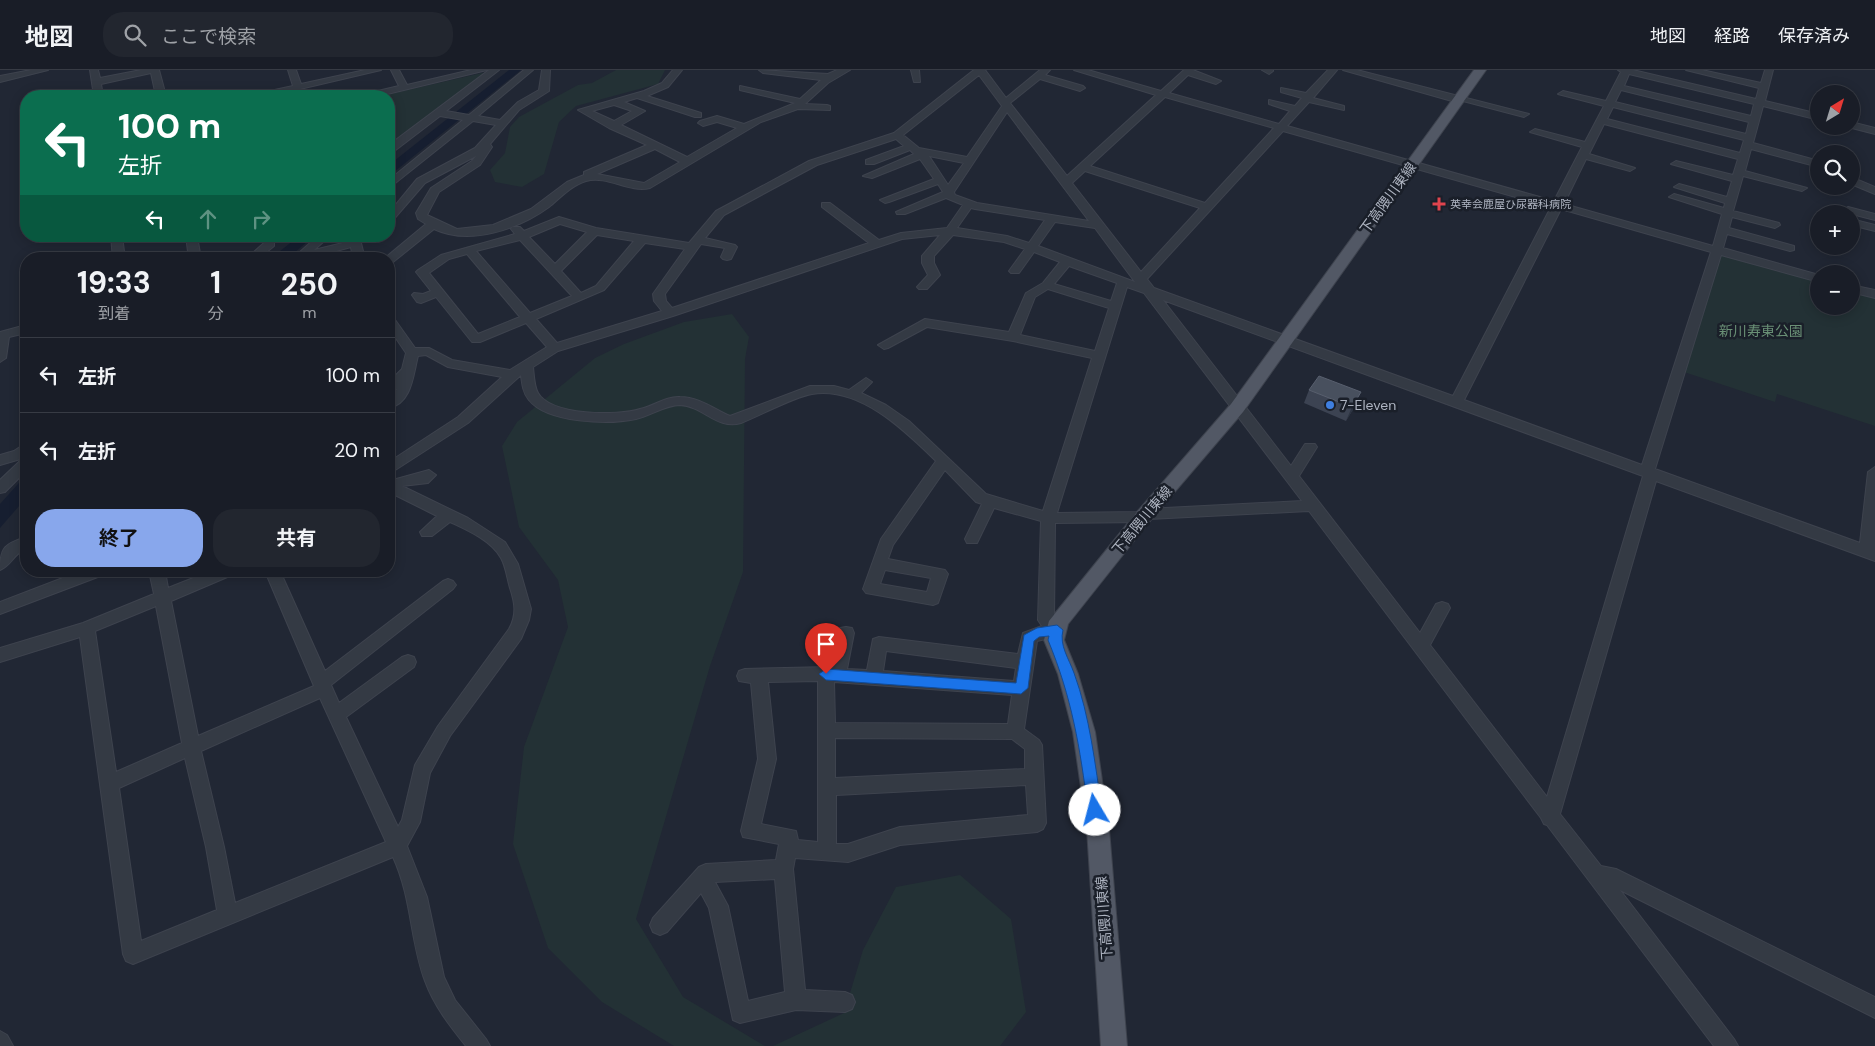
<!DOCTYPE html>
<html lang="ja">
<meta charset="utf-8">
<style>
body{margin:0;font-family:"DM Sans","Noto Sans JP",sans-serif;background:#22262f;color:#f1f3f6;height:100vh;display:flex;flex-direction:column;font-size:19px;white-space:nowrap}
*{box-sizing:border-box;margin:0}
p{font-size:16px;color:#9fa2a7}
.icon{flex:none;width:28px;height:28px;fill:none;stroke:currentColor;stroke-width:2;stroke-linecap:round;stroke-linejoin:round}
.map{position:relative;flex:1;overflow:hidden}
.sheet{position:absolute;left:20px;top:182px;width:375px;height:325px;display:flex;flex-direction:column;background:#191d27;border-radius:20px;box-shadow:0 2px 12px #0003,0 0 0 1px #373b44}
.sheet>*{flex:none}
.banner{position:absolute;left:20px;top:20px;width:375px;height:152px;border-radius:20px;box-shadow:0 2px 12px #0003,0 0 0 1px #373b44;background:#0b6e4f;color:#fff;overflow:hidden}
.needle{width:32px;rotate:38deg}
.fabs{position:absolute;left:1810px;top:15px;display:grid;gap:10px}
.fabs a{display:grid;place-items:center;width:50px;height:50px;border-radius:50%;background:#191d27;box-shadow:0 2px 12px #0003,0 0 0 1px #373b44;font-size:25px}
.pin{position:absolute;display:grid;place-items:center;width:42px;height:42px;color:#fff;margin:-51px -21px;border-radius:50% 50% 50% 0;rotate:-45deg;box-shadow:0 0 5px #0007}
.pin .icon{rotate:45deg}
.me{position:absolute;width:55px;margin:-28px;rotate:352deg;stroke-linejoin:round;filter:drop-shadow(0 0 4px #0008)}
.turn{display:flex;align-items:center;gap:18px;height:105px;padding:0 15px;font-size:22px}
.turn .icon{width:65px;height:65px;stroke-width:2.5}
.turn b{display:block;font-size:35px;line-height:42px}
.lanes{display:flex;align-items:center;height:48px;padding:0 15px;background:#0003;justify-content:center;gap:25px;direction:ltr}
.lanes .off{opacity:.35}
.eta{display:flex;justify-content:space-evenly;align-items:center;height:85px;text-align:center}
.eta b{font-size:30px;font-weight:700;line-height:35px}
.button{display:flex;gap:10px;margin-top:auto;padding:10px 15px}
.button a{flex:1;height:58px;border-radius:20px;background:#88a7ec;color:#111;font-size:20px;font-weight:700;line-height:58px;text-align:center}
.button a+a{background:#22262f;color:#f1f3f6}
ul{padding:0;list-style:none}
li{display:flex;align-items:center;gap:15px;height:75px;padding:0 15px;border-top:1px solid #373b44}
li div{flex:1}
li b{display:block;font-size:19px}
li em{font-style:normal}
header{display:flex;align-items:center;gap:30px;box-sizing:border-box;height:70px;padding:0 25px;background:#191d27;border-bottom:1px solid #373b44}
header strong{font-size:24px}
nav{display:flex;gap:28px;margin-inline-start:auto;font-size:18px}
.search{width:350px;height:45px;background:#22262f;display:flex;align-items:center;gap:12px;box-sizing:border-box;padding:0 18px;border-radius:20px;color:#9fa2a7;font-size:19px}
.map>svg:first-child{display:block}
.green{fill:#233135}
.water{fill:#161e30}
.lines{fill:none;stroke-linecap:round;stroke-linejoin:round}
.minor-casing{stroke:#3e434e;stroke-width:2}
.major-casing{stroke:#3e434e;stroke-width:2}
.minor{fill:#343a44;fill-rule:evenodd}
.major{fill:#525865;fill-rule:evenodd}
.wall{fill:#3c4352}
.shaded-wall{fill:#2c3341}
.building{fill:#48505e;stroke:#585f6e}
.route{fill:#1a73e8;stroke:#114b97}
.health-dot{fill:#e0444e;stroke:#1a1f29;stroke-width:2}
.shop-dot{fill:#3f7fe0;stroke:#1a1f29;stroke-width:2}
.labels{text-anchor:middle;stroke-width:5;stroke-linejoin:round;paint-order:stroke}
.far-poi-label{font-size:11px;fill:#aeb4c1;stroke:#1a1f29;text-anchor:start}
.street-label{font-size:14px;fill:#aeb4c1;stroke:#1a1f29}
.park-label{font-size:14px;fill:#698f75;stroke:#1a1f29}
.poi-label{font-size:14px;fill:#aeb4c1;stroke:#1a1f29;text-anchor:start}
</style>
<header>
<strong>地図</strong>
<div class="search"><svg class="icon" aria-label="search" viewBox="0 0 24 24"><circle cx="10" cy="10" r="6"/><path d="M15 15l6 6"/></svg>ここで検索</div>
<nav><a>地図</a><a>経路</a><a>保存済み</a></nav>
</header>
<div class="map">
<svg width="1875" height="976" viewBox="0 0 1875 976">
<rect width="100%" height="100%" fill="#212734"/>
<g class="green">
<path d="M 616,0 L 665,0 L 658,14 L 576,36 L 559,52 L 544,104 L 522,117 L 495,112 L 490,100 L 505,83 L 510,57 L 519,47 L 578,15 L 592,13 Z"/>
<path d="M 491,1 L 389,77 L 389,26 L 381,26 Z"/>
<path d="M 1717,180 L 1819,210 L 1819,236 L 1851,236 L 1851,219 L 1875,226 L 1875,356 L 1777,324 L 1775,332 L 1684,302 Z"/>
<path d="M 732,244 L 749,267 L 745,289 L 743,502 L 710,596 L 636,849 L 683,927 L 765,976 L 674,976 L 602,932 L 548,878 L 513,774 L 524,677 L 568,557 L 558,510 L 519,457 L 502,376 L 517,352 L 595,288 L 624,274 L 684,252 Z"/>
<path d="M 960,805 L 1011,849 L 1026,942 L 1000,976 L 773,976 L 844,943 L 863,880 L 896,817 Z"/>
</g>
<g class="water">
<path d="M 509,0 L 521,0 L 389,106 L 389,95 Z"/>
<path d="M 299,166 L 314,166 L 287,189 L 270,189 Z"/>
<path d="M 26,405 L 26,428 L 0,458 L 0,434 Z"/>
</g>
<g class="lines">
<defs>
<g id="minor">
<path d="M 31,0 L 48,0 L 0,12 L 0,6 Z"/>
<path d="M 90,0 L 98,0 L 100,8 L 141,0 L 159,0 L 166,26 L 156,26 L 151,3 L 101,14 L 103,26 L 94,26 Z"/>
<path d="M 288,0 L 296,0 L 301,14 L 365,0 L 381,0 L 270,26 L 255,26 L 256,24 L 293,16 Z"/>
<path d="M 391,0 L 399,0 L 407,15 L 471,0 L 487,0 L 379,26 L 364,26 L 365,24 L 399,16 Z"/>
<path d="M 489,0 L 499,0 L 446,41 L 469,45 L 524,0 L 533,0 L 478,46 L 500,50 L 518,32 L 539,20 L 542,0 L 550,0 L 549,21 L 519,40 L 490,74 L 492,77 L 480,95 L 439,122 L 427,145 L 457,159 L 493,155 L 531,139 L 567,112 L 584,105 L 584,102 L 647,75 L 609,58 L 578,40 L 644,21 L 662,13 L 673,0 L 682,0 L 668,17 L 647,26 L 701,43 L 701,47 L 695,47 L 637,28 L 624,32 L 645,41 L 621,55 L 687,87 L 737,58 L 717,52 L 703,56 L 698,53 L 700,51 L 717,46 L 744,54 L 795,33 L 740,20 L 740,16 L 800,29 L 821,10 L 763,3 L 759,0 L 828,4 L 837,0 L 850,0 L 828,13 L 805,34 L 827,35 L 830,36 L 830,40 L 798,39 L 761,52 L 650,118 C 628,123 608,105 586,111 C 572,115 560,128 549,137 C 519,159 470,176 434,159 L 393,192 L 389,193 L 389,189 L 385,188 L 426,154 L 418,149 L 416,143 L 431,118 L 472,91 L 476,86 L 425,113 L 393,150 L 389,151 L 389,143 L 417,109 L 475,78 L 496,55 L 473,51 L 389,118 L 389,110 L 463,50 L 440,46 L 393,82 L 389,83 L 389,75 ZM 614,35 L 632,41 L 614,51 L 592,41 ZM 655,79 L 680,92 L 644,113 L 597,104 Z"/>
<path d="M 911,0 L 919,0 L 920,12 L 914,12 Z"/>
<path d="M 974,0 L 985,0 L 1006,28 L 1040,0 L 1050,0 L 1045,5 L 1083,16 L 1085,18 L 1080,21 L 1040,9 L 1010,33 L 1067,106 L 1156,25 L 1074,0 L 1088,0 L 1161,21 L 1184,0 L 1193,0 L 1221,11 L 1216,14 L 1188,5 L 1169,23 L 1279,54 L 1290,41 L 1269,34 L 1269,30 L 1295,36 L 1302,28 L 1281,22 L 1281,18 L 1306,23 L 1328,0 L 1337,0 L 1313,28 L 1344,36 L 1344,40 L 1309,32 L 1287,56 L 1554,131 L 1582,77 L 1530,62 L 1535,59 L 1585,72 L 1604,36 L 1558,24 L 1563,21 L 1606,31 L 1621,2 L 1618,0 L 1633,0 L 1756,29 L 1759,18 L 1686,0 L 1702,0 L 1761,13 L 1765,0 L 1773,0 L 1765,31 L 1819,44 L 1819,50 L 1763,36 L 1753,73 L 1819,91 L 1819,97 L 1751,79 L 1745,101 L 1807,118 L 1802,121 L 1743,106 L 1733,141 L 1779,153 L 1780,155 L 1775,158 L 1732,147 L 1729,158 L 1794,176 L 1794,180 L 1790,181 L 1727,164 L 1723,178 L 1819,205 L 1819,212 L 1721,185 L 1655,399 L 1860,473 L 1868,402 L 1875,397 L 1875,491 L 1656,411 L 1560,744 L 1601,796 L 1616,799 L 1875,927 L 1875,948 L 1620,820 L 1734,969 L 1738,976 L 1714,976 L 1547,755 L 1544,754 L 1541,748 L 1309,441 L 1149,449 L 1143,452 L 1055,453 L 1054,548 L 1065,560 L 1063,565 L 1037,571 L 1024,659 L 1039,670 L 1042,675 L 1046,753 L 1043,759 L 1037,762 L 900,775 L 848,792 L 795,788 L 793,799 L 805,920 L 845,922 L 852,925 L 855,932 L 852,939 L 845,942 L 796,940 L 740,953 L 733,950 L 709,838 L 701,823 L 667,862 L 660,865 L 653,862 L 650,855 L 653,848 L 699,797 L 706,794 L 776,790 L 779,774 L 743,767 L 741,761 L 758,689 L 751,613 L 739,611 L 737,606 L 739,601 L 745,599 L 831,597 L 838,563 L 840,558 L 846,557 L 852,558 L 854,563 L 847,599 L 867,600 L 873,569 L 879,567 L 1018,584 L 1023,563 L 1042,556 L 1038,550 L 1041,451 L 994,438 L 977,473 L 967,473 L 965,469 L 982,434 L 976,432 L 945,400 L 893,475 L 888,489 L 945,500 L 948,504 L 938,533 L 933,535 L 866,523 L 863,519 L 881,469 L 936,391 C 905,361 860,316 812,324 C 794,327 759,346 741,353 C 717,360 703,336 680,335 C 665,335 650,346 636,349 C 609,355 547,353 529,330 C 523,323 522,314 521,305 L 468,353 L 389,404 L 389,392 L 458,347 L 502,307 L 448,297 L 426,285 L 418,286 C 413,305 412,333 389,338 L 389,328 L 397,319 L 389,323 L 389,312 L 402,299 L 406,283 L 389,258 L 389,246 L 393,247 L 415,278 L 429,278 L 452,290 L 510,300 L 547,277 L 526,253 L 480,272 L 472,272 L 436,227 L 421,233 L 417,232 L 412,225 L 414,223 L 423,224 L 431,221 L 416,202 L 418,200 L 441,185 L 515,164 L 511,159 L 512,157 L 520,157 L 524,161 L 559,147 L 596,158 L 689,173 L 716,141 L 809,91 L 894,63 ZM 1629,4 L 1754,34 L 1751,46 L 1624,16 ZM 979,5 L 1002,36 L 967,87 L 919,78 L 903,65 ZM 1621,20 L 1749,52 L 1746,64 L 1615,32 ZM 1165,27 L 1274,58 L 1205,133 L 1090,96 ZM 1613,37 L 1744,70 L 1740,83 L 1607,49 ZM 1007,42 L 1089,151 L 977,133 L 955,125 L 954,122 ZM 1604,54 L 1738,89 L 1733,105 L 1676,91 L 1671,94 L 1732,111 L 1727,127 L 1679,114 L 1674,117 L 1725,133 L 1724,138 L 1674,124 L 1669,127 L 1722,144 L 1713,176 L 1564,134 L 1586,89 L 1630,101 L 1635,98 L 1589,84 ZM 1283,61 L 1551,137 L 1453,326 L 1154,218 L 1147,209 ZM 896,69 L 904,76 L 866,90 L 866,94 L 874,94 L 910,80 L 914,84 L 863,106 L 872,108 L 920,89 L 934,109 L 880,130 L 885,133 L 889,132 L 938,114 L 943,122 L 896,142 L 897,144 L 905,144 L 946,128 L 963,135 L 947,158 L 901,163 L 879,170 L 830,133 L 822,133 L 822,137 L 869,173 L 672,238 L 666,231 L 665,224 L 701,174 L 725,178 L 721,187 L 723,189 L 727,190 L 731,189 L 737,177 L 735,175 L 705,168 L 724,145 L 817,95 ZM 929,86 L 964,93 L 948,115 ZM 1085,101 L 1200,138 L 1141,202 L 1072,113 ZM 971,138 L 975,139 L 1045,150 L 1029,173 L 1007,166 L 957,158 ZM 1561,139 L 1711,182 L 1642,395 L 1464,330 ZM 1055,152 L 1095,158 L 1135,212 L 1038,176 ZM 560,154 L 587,162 L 555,194 L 529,167 ZM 597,165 L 634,171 L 596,216 L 581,223 L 561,201 ZM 940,165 L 922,186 L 922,193 L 928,205 L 917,217 L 919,219 L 927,219 L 940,205 L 934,193 L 934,186 L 953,165 L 1004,172 L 1025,179 L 1009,201 L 1011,203 L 1019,203 L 1034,182 L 1060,192 L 1043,213 L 1026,223 L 1009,262 L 925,249 L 878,275 L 884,279 L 888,278 L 927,257 L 1013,271 L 1092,288 L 1043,441 L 986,424 L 909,351 L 886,335 L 861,323 L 872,312 L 866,308 L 849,320 L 834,316 L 810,316 L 730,346 C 714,339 699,327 680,327 C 666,326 654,336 640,339 C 618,346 551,346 538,323 C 534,316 534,305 533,297 L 558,281 L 673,246 L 902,169 ZM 520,170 L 572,226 L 530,243 L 476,181 ZM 645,173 L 685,179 L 653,224 L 654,231 L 662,241 L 557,273 L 536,249 L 604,220 ZM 467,184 L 520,247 L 478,264 L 429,203 L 449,189 ZM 1069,196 L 1117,213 L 1111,231 L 1054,214 ZM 1127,217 L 1144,223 L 1302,431 L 1146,439 L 1140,442 L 1057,443 ZM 1048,219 L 1109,238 L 1095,281 L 1020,265 L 1035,227 ZM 1163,230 L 1643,406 L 1547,727 L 1430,575 L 1450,538 L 1448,534 L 1442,532 L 1436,534 L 1420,563 L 1299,406 L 1317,377 L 1315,374 L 1305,374 L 1291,396 ZM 885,500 L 931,508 L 927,522 L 880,514 ZM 886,581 L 1016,598 L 1014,611 L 883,601 ZM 818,611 L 818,772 L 798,770 L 796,761 L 761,754 L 776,689 L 768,612 ZM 834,612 L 1012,625 L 1008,654 L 835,653 ZM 835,668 L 1012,669 L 1025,679 L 1025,699 L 835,708 ZM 1026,715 L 1028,745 L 900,757 L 848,774 L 836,774 L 836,725 ZM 775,809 L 785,922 L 748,931 L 728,836 L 715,812 Z"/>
<path d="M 1262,0 L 1273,0 L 1273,1 L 1269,4 Z"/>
<path d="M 1343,0 L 1357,0 L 1529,44 L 1524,47 L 1463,31 L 1459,33 Z"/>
<path d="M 1851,52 L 1875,58 L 1875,64 L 1848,57 L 1851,56 Z"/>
<path d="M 1851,107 L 1875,117 L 1875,124 L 1851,114 Z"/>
<path d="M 1848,137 L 1875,144 L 1875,150 L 1844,142 L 1843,140 Z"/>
<path d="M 1851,149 L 1875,155 L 1875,161 L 1851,155 Z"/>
<path d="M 111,166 L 122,166 L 125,189 L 113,189 Z"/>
<path d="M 186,166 L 197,166 L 201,189 L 189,189 Z"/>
<path d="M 263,166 L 274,166 L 274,176 L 258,189 L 246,189 L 264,173 Z"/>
<path d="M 318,166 L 330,166 L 314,180 L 351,171 L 355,166 L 366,166 L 361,173 L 365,189 L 353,189 L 351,177 L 307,189 L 292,189 Z"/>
<path d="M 1851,215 L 1875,220 L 1875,228 L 1851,222 Z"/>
<path d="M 26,255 L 26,263 L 9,267 L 6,288 L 0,292 L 0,262 Z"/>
<path d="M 26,373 L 26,386 L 24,388 L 0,395 L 0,385 L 14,381 Z"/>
<path d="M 26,388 L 26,401 L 5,422 L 0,423 L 0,410 L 21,390 Z"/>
<path d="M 429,400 L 436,405 L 428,413 L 402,416 L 468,448 L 505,472 L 518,494 L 531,539 L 529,550 L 521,569 L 450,666 L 430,703 L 420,752 L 407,776 L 427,827 L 444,907 L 455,930 L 486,969 L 490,976 L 466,976 C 450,956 434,936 425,911 C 410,871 412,828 393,787 L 133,894 L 126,891 L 123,884 L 80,567 L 0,592 L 0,578 L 83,553 L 154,524 L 149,501 L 165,501 L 168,518 L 211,501 L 234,501 L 232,505 L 171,531 L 198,666 L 314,616 L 265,501 L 280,501 L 325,601 L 443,511 L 448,509 L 453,511 L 456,515 L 453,519 L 331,615 L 339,633 L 402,587 L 408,585 L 414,587 L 416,592 L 414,597 L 346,647 L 398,757 L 402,750 L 415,695 L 438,656 L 509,559 C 517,545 515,533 510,518 C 507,508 506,497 501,488 C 491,470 467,460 450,452 L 432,466 L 422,466 L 420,462 L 437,446 L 389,422 L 389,411 ZM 156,536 L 182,673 L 116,702 L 95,561 ZM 320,628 L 386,772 L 235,833 L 224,777 L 201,681 ZM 185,688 L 206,777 L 217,840 L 141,871 L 119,718 Z"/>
<path d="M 26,467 L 26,479 C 14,483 11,496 0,500 C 0,477 5,474 26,467 Z"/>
<path d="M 81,501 L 105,501 L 103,505 L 0,544 L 0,532 Z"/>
<path d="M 0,961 L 7,965 L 13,976 L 0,976 Z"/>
</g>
<path id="major" d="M 1474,0 L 1486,0 L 1243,342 L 1149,452 L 1068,554 L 1064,570 L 1078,604 L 1095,662 L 1109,759 L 1127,976 L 1101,976 L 1087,759 L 1073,662 L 1058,604 L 1044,570 L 1049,551 L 1137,442 L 1231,334 Z"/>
</defs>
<use href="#minor" class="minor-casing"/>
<use href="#major" class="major-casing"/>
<use href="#minor" class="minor"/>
<use href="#major" class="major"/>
</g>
<path class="wall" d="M 1309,320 L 1355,336 L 1346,351 L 1304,333 Z"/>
<path class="shaded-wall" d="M 1361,322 L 1355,336 L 1346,351 L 1352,337 Z"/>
<path class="building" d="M 1319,306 L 1361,322 L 1352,337 L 1309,320 Z"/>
<path class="route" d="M 1057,555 L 1063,560 C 1059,575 1069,589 1074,603 C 1090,647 1095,694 1102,740 L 1100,744 L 1095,746 L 1090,744 L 1088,740 C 1080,677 1072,628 1048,570 L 1049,566 L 1039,567 L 1034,571 L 1028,618 L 1021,624 L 826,610 L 819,604 L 826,599 L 1016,613 L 1024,565 L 1037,558 Z"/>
<path class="health-dot" d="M1436.5 126.5h5v5h5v5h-5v5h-5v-5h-5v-5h5z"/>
<circle class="shop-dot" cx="1330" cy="335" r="5"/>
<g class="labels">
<g class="far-poi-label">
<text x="1450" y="138">英幸会鹿屋ひ尿器科病院</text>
</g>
<g class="street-label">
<text transform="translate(1388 128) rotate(-54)" y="5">下高隈川東線</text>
<text transform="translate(1142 450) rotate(-50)" y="5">下高隈川東線</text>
<text transform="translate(1104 848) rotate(-94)" y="5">下高隈川東線</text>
</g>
<g class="park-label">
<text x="1761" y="266">新川寿東公園</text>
</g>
<g class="poi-label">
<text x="1340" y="340">7-Eleven</text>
</g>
</g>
</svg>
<div class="fabs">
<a><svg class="needle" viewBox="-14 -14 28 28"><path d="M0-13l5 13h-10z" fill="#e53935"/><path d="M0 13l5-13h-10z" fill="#9fa2a7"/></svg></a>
<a><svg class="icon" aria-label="search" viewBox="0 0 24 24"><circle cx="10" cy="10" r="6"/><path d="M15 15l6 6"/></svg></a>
<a>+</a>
<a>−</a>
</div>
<div class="pin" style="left:826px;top:604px;background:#d93025"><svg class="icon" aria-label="arrive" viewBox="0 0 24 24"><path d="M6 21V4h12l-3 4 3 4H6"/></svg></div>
<svg class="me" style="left:1095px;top:740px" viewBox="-20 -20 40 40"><circle r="19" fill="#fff"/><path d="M0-13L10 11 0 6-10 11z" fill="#1a73e8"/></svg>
<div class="banner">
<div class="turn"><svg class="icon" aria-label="left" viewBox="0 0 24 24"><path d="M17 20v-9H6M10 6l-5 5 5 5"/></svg><div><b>100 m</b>左折</div></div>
<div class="lanes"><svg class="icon" aria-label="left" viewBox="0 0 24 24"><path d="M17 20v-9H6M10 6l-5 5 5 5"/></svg><svg class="icon off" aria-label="ahead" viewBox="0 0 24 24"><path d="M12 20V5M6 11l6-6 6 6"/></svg><svg class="icon off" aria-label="right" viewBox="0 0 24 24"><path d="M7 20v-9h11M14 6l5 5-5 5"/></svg></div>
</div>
<section class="sheet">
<div class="eta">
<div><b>19:33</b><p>到着</p></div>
<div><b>1</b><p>分</p></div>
<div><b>250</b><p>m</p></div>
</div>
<ul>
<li><svg class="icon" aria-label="left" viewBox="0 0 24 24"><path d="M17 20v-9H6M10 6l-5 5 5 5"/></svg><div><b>左折</b></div><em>100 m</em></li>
<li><svg class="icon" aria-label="left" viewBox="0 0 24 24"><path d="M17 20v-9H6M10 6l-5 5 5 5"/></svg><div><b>左折</b></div><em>20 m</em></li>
</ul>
<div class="button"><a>終了</a><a>共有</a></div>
</section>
</div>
